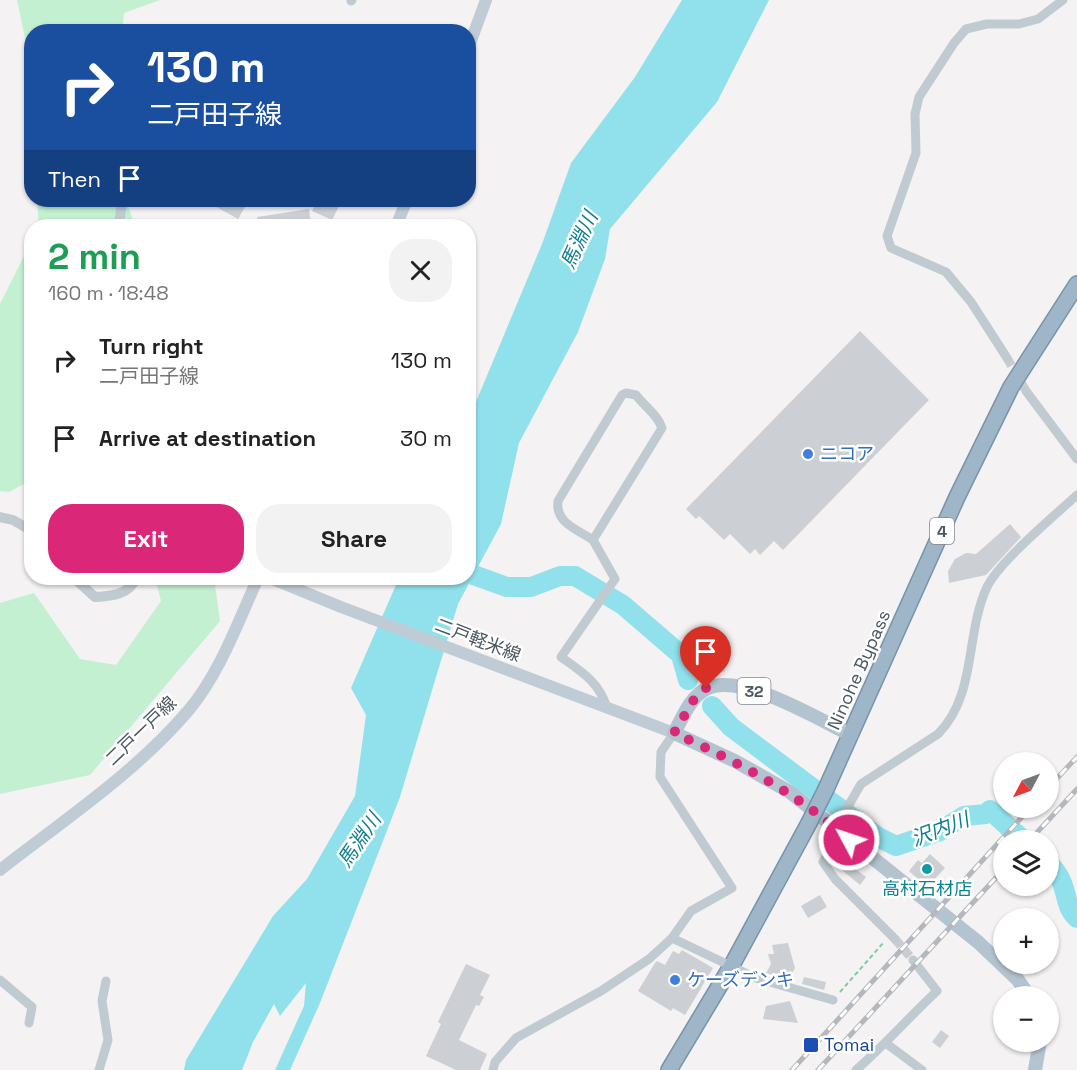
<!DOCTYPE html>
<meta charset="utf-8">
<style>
body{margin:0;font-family:"Space Grotesk","Noto Sans JP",sans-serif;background:#f2f2f2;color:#222;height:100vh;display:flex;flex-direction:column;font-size:22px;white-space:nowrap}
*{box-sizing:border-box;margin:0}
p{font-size:20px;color:#767676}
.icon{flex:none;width:33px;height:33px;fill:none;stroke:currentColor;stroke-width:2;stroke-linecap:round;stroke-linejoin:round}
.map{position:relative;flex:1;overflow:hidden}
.details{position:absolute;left:24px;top:219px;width:452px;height:366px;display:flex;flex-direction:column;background:#fff;border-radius:24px;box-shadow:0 2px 4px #0004}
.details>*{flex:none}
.hud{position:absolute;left:24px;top:24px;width:452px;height:183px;border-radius:24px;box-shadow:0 2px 4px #0004;background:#1a4fa0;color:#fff;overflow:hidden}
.needle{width:39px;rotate:229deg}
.controls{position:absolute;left:993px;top:752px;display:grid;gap:12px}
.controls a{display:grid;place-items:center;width:66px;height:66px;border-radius:50%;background:#fff;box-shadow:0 2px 4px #0004;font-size:30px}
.pin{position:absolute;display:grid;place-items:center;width:51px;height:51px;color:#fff;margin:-62px -26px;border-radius:50% 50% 50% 0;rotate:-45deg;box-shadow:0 0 6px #0007}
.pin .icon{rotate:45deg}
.me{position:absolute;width:66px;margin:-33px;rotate:310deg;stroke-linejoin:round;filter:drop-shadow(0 0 4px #0008)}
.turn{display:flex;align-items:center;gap:21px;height:126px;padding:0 24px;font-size:27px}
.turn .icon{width:78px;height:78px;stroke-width:2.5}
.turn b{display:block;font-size:42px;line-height:51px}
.then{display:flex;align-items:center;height:57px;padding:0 24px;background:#0003;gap:12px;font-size:22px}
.round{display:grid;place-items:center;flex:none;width:63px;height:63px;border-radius:24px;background:#f2f2f2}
.head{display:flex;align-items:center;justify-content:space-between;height:102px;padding:0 24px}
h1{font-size:36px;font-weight:700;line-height:45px;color:#1e9e55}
.action{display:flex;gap:12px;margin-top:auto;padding:12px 24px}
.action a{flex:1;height:69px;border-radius:24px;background:#db2777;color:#fff;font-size:24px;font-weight:700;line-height:69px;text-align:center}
.action a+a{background:#f2f2f2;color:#222}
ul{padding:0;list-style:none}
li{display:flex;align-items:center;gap:18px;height:78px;padding:0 24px}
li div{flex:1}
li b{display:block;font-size:22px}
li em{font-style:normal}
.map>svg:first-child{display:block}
.green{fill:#c3f0d0}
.water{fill:#91e1ec}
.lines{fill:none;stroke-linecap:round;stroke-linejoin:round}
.river{stroke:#91e1ec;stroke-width:20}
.building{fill:#ccd0d4}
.minor-tunnel{stroke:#cacbce;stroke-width:9;stroke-dasharray:9 4.5;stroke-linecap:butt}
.trunk-casing{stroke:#7694ab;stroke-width:18}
.path{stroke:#7bce9d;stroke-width:2;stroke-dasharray:4.5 3;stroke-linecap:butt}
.minor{stroke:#c0cbd1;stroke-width:9}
.tertiary{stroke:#c0cbd1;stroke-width:10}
.secondary{stroke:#c0ccd5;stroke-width:12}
.primary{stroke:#b3c4d0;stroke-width:14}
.trunk{stroke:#9fb6c8;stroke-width:15}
.rail-casing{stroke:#b4b8bc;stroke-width:5}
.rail{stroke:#fff;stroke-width:3;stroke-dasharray:9;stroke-linecap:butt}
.trunk-bridge-casing{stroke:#7694ab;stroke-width:18;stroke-linecap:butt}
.trunk-bridge{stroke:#9fb6c8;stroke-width:15}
.route{stroke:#db2777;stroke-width:10;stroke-dasharray:0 18}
.shop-dot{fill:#3f7fe0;stroke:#fff;stroke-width:2}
.culture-dot{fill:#0f9aa8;stroke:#fff;stroke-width:2}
.transit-dot{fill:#1a4fb4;stroke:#fff;stroke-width:2}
.labels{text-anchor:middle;stroke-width:5;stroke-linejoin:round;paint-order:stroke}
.shield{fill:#fff;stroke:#808990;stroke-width:1.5}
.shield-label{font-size:16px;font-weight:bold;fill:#4a5760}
.shop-label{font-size:18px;fill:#366cbe;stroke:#fff;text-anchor:start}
.street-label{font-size:18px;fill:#4a5760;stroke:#fff}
.culture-label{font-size:18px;fill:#0d838f;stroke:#fff}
.transit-label{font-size:18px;fill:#164399;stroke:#fff;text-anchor:start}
.water-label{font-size:20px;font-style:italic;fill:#0f7f8f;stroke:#fff}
</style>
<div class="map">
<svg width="1077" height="1070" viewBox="0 0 1077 1070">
<rect width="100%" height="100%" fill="#f4f2f2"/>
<g class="green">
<path d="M 17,0 L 160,0 L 124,13 L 122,31 L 32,32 L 31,107 L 28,52 Z"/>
<path d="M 37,200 L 126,200 L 135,226 L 39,226 Z"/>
<path d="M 31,242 L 31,480 L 9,492 L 0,491 L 0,304 Z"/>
<path d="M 155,578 L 214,578 L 220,621 L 90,775 L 0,794 L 0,603 L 34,593 L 80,659 L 116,665 L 161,601 Z"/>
</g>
<path class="water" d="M 682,0 L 769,0 L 717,102 L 610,229 L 605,259 L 578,332 L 519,443 L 501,524 L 458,604 L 400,797 L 320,1003 L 290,1070 L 275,1070 L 304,1006 L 306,983 L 280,1016 L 274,1004 L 253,1042 L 242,1070 L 184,1070 L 186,1060 L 273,916 L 307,879 L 355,796 L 366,715 L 351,688 L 399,578 L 468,578 L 468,421 L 542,244 L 571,163 L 635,77 Z"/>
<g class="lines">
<g class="river">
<path d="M 468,573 L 507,587 L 531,587 L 560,576 L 575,576 L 623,605 L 681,655 L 688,680"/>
<path d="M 712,706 L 731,727 L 878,837 L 896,846 L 940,831 L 964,816 L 986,814 L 990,810 L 1023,840"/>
<path d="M 1048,863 C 1071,884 1061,903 1077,918"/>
</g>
</g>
<g class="building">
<path d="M 204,200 L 249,200 L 238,219 Z"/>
<path d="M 318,200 L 342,200 L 332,220 L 312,211 Z"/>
<path d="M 309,209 L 311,226 L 259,226 L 257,217 Z"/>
<path d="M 860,331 L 929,400 L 783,550 L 774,541 L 760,555 L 755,549 L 750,554 L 730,534 L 724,540 L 699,516 L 696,519 L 686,509 Z"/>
<path d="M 1010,524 L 1021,537 L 986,575 L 949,583 L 948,571 L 955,559 L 966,553 L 976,554 Z"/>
<path d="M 930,854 L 945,868 L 927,887 L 909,871 L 918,860 L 922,863 Z"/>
<path d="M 849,864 L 866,877 L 860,885 L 843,871 Z"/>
<path d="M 820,895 L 827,907 L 808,918 L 801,906 Z"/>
<path d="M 788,943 L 795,968 L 788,980 L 766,973 L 771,964 L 768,954 L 774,954 L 772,945 Z"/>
<path d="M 682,950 L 713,968 L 685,1015 L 673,1008 L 671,1011 L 638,991 L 655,963 L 657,961 L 665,965 L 673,951 L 679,954 Z"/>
<path d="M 466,964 L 490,975 L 480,995 L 484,997 L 479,1006 L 476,1005 L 459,1040 L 487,1054 L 480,1070 L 456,1070 L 426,1056 L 441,1024 L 438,1022 Z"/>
<path d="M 804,977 L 826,982 L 824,990 L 802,984 Z"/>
<path d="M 790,1001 L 798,1023 L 763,1019 L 766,1006 Z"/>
<path d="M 941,1030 L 949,1036 L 940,1048 L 932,1042 Z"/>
</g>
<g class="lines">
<g class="minor-tunnel">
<path d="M 1007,358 L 1026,391"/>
<path d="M 895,939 L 913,960"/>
</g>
<defs>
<g id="trunk">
<path d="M 826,789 L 957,497 L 1011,387 L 1077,284"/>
<path d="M 669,1070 L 732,965 L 809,823"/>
</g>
</defs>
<use href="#trunk" class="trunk-casing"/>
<path class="path" d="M 840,992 L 884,942"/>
<g class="minor">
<path d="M 351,1 L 352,0"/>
<path d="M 1007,358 L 971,302 L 946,272 L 891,248 L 887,236 L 916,153 L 915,114 L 919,97 L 954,43 L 966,29 L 987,24 L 1019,24 L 1038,19 L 1063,0"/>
<path d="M 1026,391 L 1077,459"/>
<path d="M 593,540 C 577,529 555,523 558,501 L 622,395 L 626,393 L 636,395 C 644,406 658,415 662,428 L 593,540 L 615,579 L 561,657 C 582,672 599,682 607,708"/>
<path d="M 672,938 L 756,978 L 833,1000"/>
<path d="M 895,939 L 835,879 L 823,862 L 834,843 L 836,827 L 861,784 L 938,734 C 977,695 965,634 987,587 C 999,562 1054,516 1077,495"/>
<path d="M 0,980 L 32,1007 L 29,1023"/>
<path d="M 887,1044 L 922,1070"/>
<path d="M 99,1070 L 108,1040 L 102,1001 L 106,981"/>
<path d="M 493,1070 L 495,1062 L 516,1038 L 601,991 L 649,959 L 672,938 L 691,911 L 732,888 L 660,777 L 661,752 L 674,733"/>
<path d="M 856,1070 C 885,1045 909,1017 937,991 L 913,960"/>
</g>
<g class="tertiary">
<path d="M 119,226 L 122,200"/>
<path d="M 0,517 L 13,520 L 32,531"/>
<path d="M 74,578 L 95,597 C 111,596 129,595 136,578"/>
</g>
<g class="secondary">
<path d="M 468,49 L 486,0"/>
<path d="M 396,226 L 407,200"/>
<path d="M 270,578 L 341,607 L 674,733"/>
<path d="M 0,870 C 64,820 135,773 188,711 C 220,673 238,622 258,578"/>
</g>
<g class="primary">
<path d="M 851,735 C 818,719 739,671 706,689 C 690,697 682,719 674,733 L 735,761 L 790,792 L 978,942 L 1018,980 L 1029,996"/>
<path d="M 1035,1070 L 1040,1041"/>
</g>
<use href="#trunk" class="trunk"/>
<defs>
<g id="rail">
<path d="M 1048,788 L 1077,757"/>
<path d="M 1030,840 L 1077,789"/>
<path d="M 792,1070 L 1031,807"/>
<path d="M 818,1070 L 1004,869"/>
</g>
</defs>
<use href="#rail" class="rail-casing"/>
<use href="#rail" class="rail"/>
<defs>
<path id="trunk-bridge" d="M 809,823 L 826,789"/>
</defs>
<use href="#trunk-bridge" class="trunk-bridge-casing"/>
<use href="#trunk-bridge" class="trunk-bridge"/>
</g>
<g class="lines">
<path class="route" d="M 706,688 L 696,696 L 674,733 C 738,762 797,793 849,840"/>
</g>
<g class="shop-dot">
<circle cx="808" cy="454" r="6"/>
<circle cx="675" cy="980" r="6"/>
</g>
<circle class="culture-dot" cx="927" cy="869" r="6"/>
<rect class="transit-dot" x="803" y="1037" width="16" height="16" rx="3"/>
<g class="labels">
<g class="shield">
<rect x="930" y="518" width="24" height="26" rx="4.5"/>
<rect x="737.5" y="678" width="33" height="26" rx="4.5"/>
</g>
<g class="shield-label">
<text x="942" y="537">4</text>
<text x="754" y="697">32</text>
</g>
<g class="shop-label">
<text x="820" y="460">ニコア</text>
<text x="687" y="986">ケーズデンキ</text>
</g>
<g class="street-label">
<text transform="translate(478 640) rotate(21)" y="6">二戸軽米線</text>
<text transform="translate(859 670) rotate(-66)" y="6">Ninohe Bypass</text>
<text transform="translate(141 731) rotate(-44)" y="6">二戸一戸線</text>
</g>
<g class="culture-label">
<text x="927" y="895">高村石材店</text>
</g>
<g class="transit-label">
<text x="824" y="1051">Tomai</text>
</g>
<g class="water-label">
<text transform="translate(579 240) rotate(-65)" y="7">馬淵川</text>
<text transform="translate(940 829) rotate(-21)" y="7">沢内川</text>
<text transform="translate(359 840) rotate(-56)" y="7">馬淵川</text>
</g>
</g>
</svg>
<div class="controls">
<a><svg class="needle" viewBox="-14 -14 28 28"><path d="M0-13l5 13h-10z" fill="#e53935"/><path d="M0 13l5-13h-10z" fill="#767676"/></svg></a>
<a><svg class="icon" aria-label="layers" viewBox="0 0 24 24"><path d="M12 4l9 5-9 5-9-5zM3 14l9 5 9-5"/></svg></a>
<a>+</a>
<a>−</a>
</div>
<div class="pin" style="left:706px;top:688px;background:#d93025"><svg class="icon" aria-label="arrive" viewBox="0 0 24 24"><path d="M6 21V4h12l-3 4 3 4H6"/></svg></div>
<svg class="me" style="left:849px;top:840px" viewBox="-20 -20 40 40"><circle r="17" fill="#db2777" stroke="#fff" stroke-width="3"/><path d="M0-11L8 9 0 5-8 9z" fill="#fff"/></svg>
<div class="hud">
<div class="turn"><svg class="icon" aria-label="right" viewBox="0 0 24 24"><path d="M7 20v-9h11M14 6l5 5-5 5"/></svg><div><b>130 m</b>二戸田子線</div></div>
<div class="then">Then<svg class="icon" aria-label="arrive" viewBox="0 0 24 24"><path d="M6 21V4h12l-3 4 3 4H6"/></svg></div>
</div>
<section class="details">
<div class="head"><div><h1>2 min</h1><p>160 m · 18:48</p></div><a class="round"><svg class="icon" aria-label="close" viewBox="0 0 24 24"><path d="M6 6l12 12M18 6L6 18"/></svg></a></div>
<ul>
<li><svg class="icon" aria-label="right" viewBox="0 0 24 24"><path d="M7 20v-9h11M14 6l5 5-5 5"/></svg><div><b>Turn right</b><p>二戸田子線</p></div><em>130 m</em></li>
<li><svg class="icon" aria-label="arrive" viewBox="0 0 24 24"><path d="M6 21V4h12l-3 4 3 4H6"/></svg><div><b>Arrive at destination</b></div><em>30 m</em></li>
</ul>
<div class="action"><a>Exit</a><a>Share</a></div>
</section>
</div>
